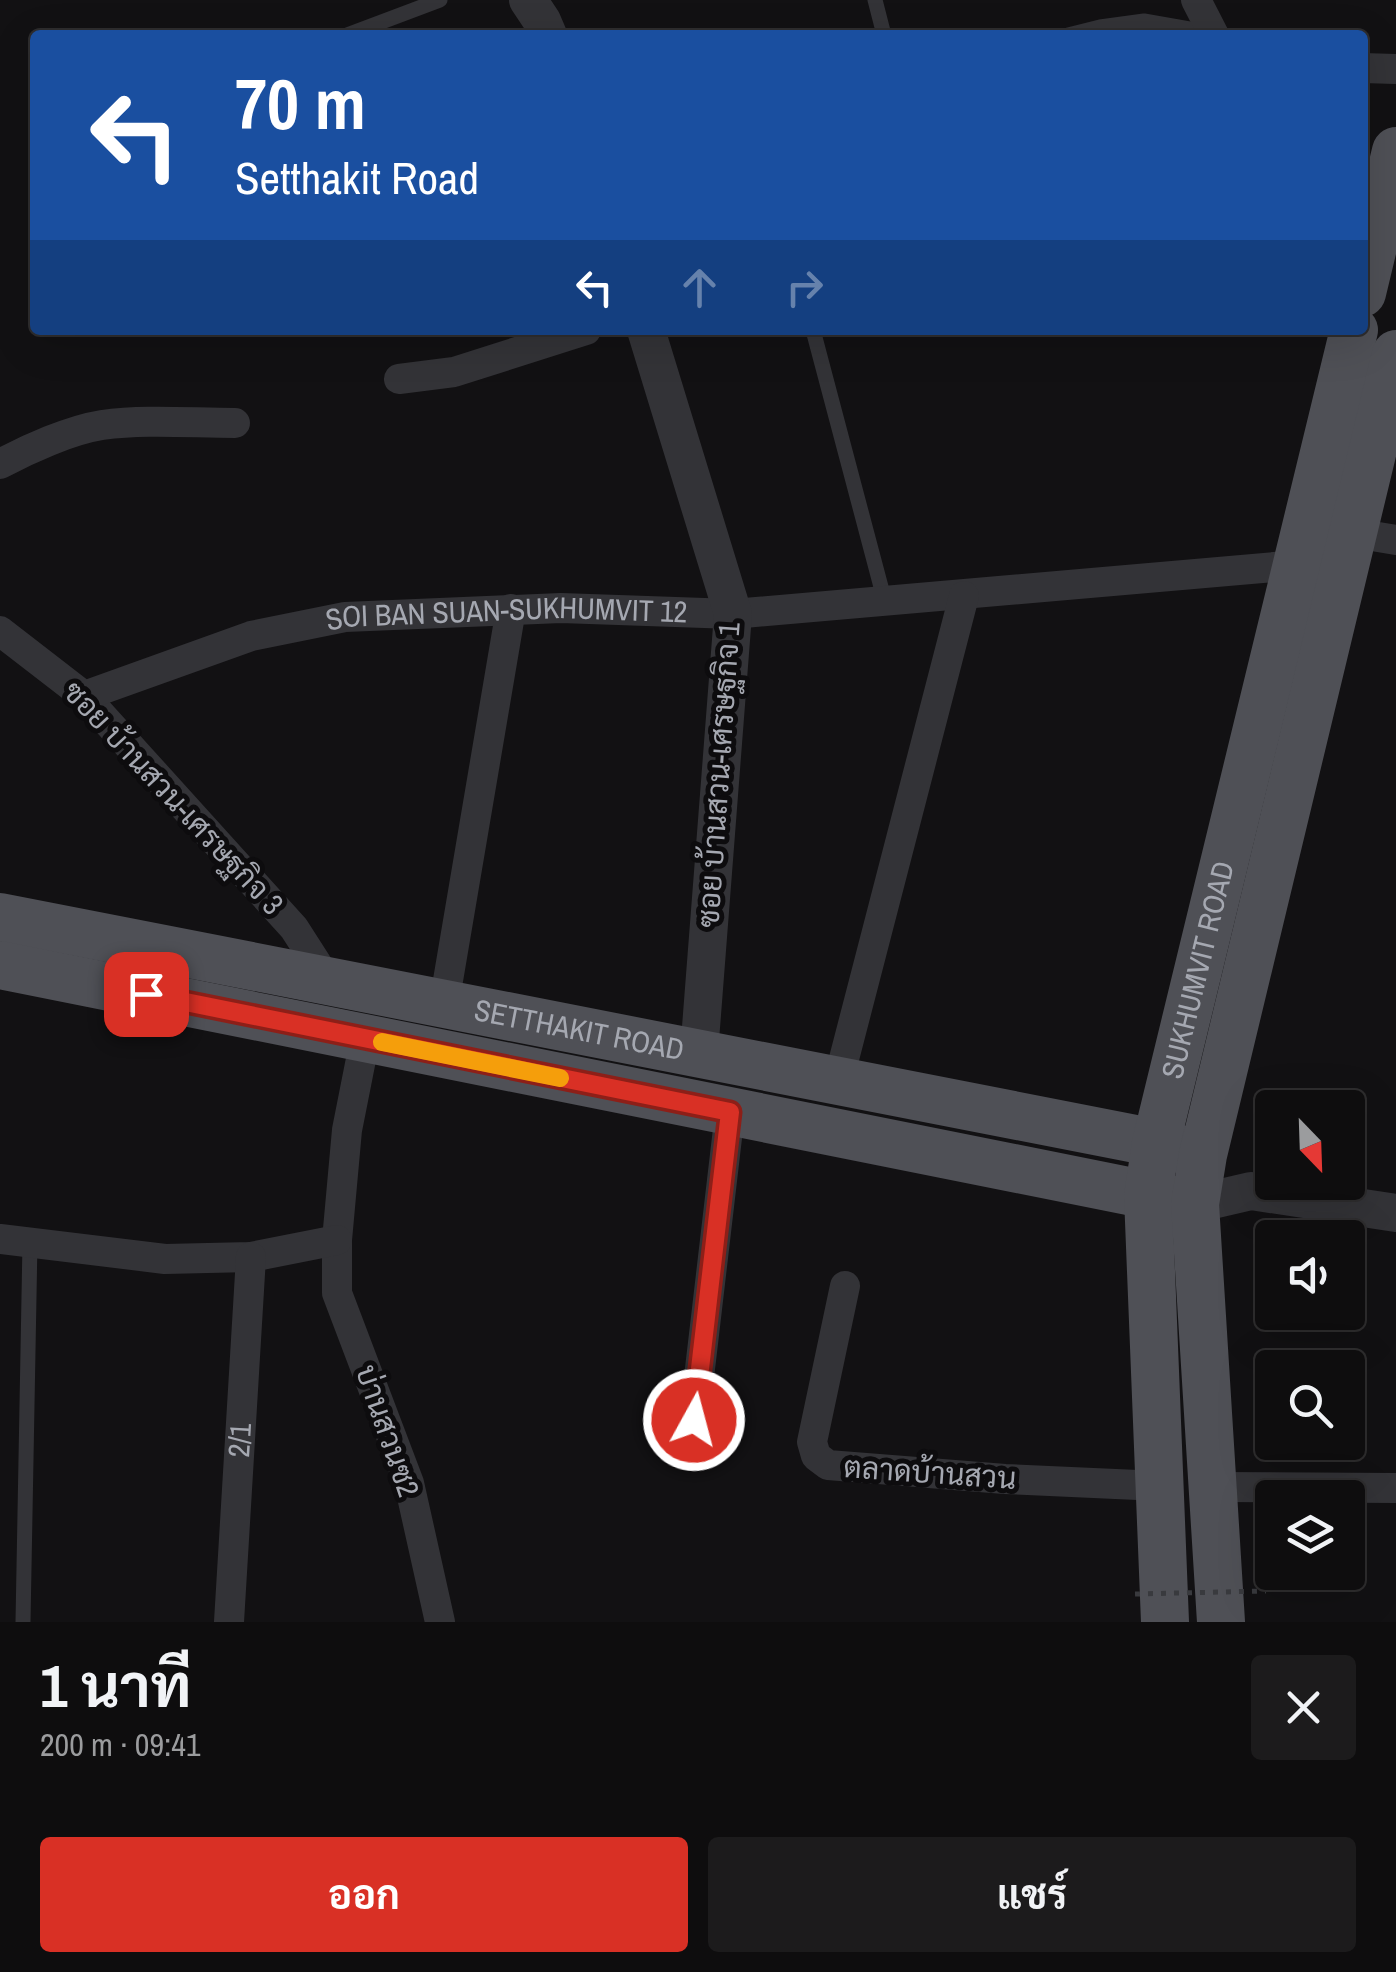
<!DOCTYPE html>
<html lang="th">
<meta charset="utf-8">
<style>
body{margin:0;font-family:"Archivo Narrow",Sarabun,sans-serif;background:#1c1b1c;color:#f1f3f6;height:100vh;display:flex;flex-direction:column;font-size:38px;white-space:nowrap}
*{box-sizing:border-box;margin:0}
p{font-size:32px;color:#9b9c9e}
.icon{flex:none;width:55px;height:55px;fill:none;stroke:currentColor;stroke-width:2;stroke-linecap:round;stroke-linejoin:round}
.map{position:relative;height:1622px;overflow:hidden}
.drawer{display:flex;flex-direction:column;background:#0e0d0e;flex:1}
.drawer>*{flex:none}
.guide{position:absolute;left:30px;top:30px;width:1338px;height:305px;border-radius:10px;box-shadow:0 10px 40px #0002,0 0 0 2px #2e2d2e;background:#1a4fa0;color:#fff;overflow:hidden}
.needle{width:65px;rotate:157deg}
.buttons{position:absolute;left:1255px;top:1090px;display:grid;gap:20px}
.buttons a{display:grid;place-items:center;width:110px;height:110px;border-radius:10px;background:#0e0d0e;box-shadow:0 10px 40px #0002,0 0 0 2px #2e2d2e;font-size:50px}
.pin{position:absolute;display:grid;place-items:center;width:85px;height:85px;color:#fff;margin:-42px;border-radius:20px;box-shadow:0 5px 15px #0006}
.me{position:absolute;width:110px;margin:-55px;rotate:7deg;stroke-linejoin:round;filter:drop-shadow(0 0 8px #0008)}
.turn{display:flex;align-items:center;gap:35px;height:210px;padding:0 40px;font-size:45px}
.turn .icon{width:130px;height:130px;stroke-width:2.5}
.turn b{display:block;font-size:70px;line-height:85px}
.lanes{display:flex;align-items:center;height:95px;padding:0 40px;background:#0003;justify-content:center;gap:50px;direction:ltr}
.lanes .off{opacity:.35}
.round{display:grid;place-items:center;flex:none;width:105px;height:105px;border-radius:10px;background:#1c1b1c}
.headline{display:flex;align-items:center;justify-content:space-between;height:170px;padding:0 40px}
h1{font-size:60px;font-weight:700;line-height:75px}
.primary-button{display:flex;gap:20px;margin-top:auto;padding:20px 40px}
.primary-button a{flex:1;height:115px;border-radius:10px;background:#d93025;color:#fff;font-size:40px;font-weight:700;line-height:115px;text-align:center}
.primary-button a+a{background:#1c1b1c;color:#f1f3f6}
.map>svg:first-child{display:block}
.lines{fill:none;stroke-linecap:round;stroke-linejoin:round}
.service{stroke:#333337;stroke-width:15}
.minor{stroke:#333337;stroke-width:30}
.tertiary{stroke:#333337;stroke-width:38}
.primary{stroke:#4f5056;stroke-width:48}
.path-bridge{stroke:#393a3e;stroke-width:5;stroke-dasharray:5 8;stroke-linecap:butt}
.route-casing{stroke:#8d1f18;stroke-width:25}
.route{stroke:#d93025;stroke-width:18}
.slow{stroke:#f59e0b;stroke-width:18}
.labels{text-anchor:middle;stroke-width:10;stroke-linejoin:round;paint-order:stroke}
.street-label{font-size:30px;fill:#a5a8b1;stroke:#0d0c0e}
</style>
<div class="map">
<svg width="1396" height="1622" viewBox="0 0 1396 1622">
<rect width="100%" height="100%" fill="#121113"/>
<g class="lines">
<g class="service">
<path d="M 875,0 L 884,35"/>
<path d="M 347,35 L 440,0"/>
<path d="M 1068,35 L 1100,27 L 1144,21 L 1212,33"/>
<path d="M 813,330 L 885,602"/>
<path d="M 23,1622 L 30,1242"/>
</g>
<g class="minor">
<path d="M 1196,0 L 1214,35"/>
<path d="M 1362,68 L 1396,69"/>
<path d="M 399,379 L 454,372 L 586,330"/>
<path d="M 0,464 C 28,449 70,430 102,425 C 146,419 191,423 235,423"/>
<path d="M 1354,533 L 1396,540"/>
<path d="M 0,631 L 84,696 L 294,928 L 328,981"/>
<path id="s1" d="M 84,696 L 251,636 L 345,617 L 561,608 L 733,614 L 1298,565"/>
<path d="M 444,1004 L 511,609"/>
<path d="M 365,1039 L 347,1130 L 337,1240 L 337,1293 L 409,1483 L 440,1622"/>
<path d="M 838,1082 L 964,596"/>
<path d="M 0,1239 L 165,1259 L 251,1257 L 337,1240"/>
<path d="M 845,1286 L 812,1442 L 816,1456 L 828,1465 L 1005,1479 L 1160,1486"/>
<path d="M 694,1420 L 730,1112"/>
<path d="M 1213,1487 L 1396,1488"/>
<path id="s2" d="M 229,1622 L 251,1257"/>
</g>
<g class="tertiary">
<path d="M 528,0 L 542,21 L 548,35"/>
<path d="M 646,330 L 733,614 L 699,1053"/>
<path d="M 1195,1204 L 1251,1191 L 1396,1213"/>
</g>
<g class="primary">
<path d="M 1362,293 L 1396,151"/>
<path id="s3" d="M 0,917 L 1156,1143 L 1184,1150"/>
<path d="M 0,965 L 1178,1201"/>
<path id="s4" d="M 1165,1622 L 1148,1196 L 1156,1143 L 1354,330"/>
<path d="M 1221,1622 L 1195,1204 L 1203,1155 L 1396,354"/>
</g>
<path class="path-bridge" d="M 1135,1594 L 1266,1591"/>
</g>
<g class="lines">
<defs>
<path id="route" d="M 146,994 L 730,1112 L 694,1420"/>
</defs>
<use href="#route" class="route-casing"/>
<use href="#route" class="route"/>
<path class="slow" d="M 382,1042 L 560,1078"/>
</g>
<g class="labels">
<g class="street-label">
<text dy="10" stroke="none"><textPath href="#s1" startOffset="435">SOI BAN SUAN-SUKHUMVIT 12</textPath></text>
<text transform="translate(719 775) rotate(-86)" y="10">ซอย บ้านสวน-เศรษฐกิจ 1</text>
<text transform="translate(173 798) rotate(47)" y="10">ซอย บ้านสวน-เศรษฐกิจ 3</text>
<text dy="10" stroke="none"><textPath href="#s4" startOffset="658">SUKHUMVIT ROAD</textPath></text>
<text dy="10" stroke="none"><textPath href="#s3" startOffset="590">SETTHAKIT ROAD</textPath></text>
<text transform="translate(387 1431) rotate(71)" y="10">บ่านสวนซ2</text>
<text dy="10" stroke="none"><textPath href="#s2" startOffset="182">2/1</textPath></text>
<text transform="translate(930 1473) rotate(4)" y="10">ตลาดบ้านสวน</text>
</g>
</g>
</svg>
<div class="buttons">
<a><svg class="needle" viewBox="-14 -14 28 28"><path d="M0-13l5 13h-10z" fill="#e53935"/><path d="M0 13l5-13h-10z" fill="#9b9c9e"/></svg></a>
<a><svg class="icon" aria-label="sound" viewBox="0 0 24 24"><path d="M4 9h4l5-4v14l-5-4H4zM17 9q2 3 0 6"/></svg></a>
<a><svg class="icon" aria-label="search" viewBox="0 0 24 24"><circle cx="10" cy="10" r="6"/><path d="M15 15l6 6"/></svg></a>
<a><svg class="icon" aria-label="layers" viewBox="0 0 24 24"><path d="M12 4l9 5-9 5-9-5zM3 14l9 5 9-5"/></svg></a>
</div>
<div class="pin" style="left:146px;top:994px;background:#d93025"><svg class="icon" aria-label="arrive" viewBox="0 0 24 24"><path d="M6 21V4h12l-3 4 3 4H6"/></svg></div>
<svg class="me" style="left:694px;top:1420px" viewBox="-20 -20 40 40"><circle r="17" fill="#d93025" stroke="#fff" stroke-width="3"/><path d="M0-11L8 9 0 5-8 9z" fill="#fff"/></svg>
<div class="guide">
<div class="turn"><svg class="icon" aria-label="left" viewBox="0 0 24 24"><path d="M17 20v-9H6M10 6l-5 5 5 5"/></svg><div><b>70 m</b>Setthakit Road</div></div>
<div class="lanes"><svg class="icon" aria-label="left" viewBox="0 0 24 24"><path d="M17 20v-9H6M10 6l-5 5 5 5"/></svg><svg class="icon off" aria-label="ahead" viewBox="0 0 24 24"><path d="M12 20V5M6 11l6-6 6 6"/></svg><svg class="icon off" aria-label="right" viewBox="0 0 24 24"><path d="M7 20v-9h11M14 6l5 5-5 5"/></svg></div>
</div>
</div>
<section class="drawer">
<div class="headline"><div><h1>1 นาที</h1><p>200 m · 09:41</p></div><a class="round"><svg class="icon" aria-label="close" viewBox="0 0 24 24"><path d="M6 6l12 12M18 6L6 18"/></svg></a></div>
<div class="primary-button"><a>ออก</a><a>แชร์</a></div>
</section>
